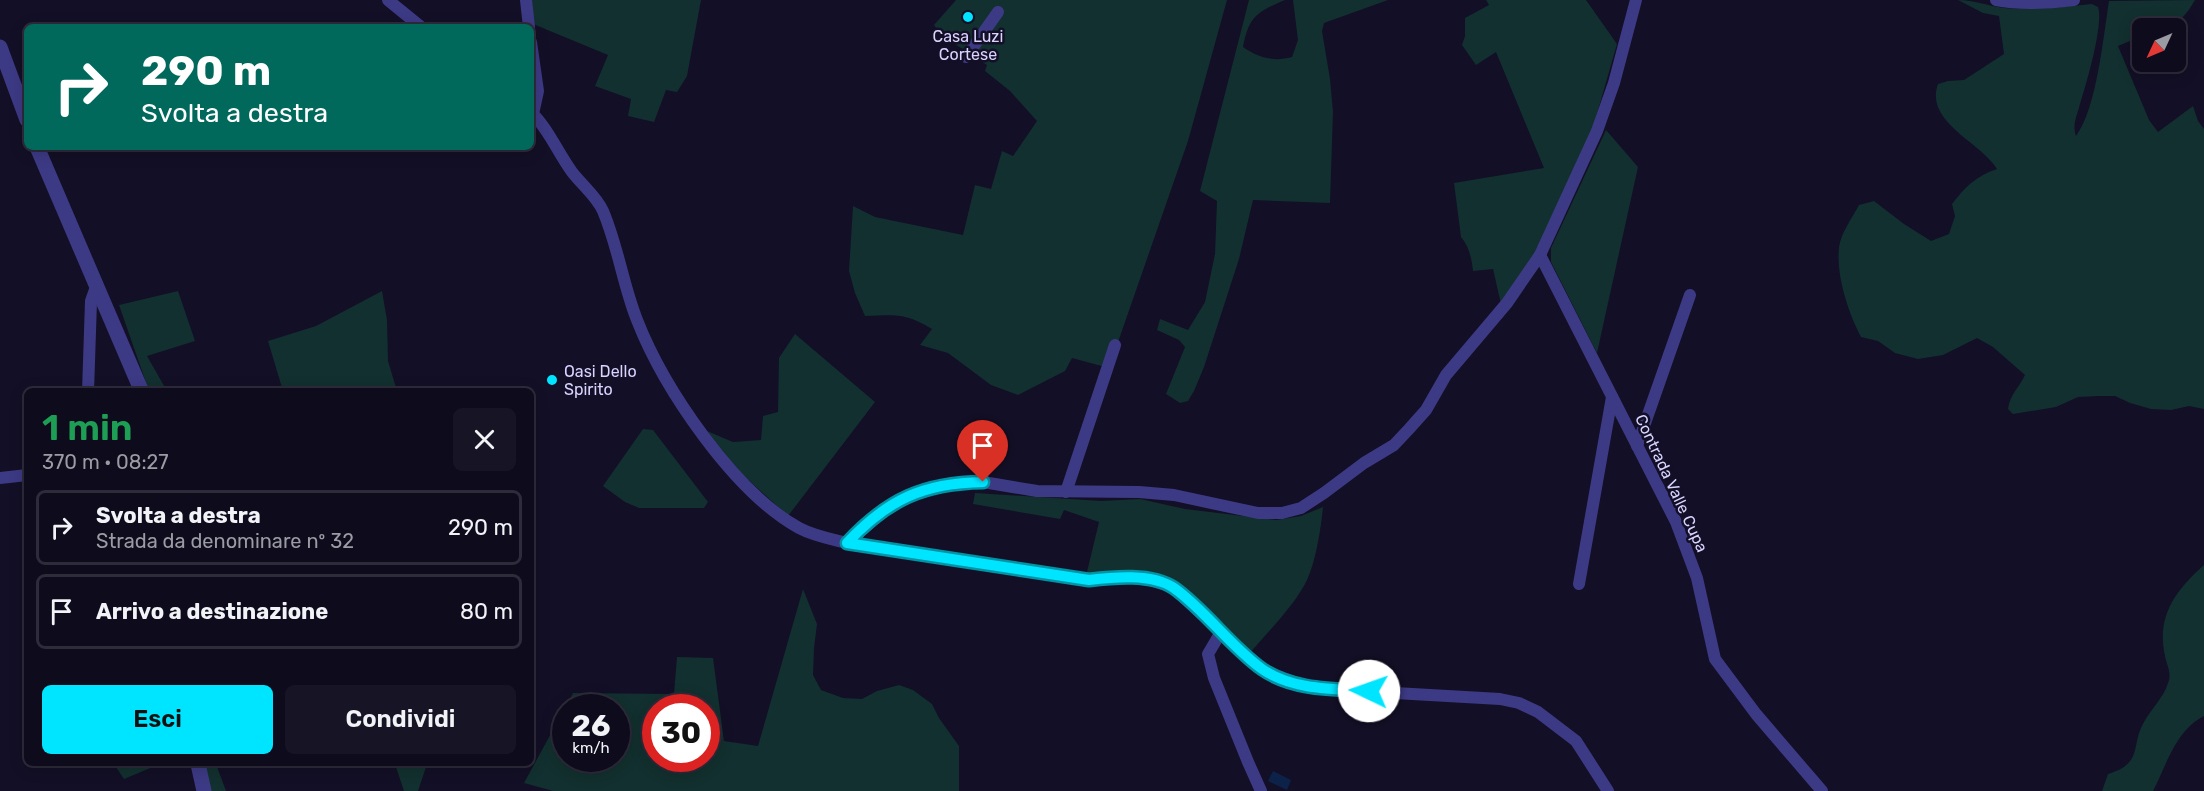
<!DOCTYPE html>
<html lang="it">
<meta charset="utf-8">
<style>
body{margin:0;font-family:Rubik,sans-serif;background:#171425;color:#f1f3f6;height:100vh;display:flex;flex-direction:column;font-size:22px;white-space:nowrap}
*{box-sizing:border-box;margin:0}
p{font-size:20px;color:#9b9ba3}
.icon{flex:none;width:33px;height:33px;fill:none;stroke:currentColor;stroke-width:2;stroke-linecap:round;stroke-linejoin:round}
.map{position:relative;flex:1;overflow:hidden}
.panel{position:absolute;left:24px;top:388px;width:510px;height:378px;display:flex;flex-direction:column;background:#0e0b1c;border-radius:9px;box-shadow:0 3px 15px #0003,0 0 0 2px #2e2b3b}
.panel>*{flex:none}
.top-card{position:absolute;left:24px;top:24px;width:510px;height:126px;border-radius:9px;box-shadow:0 3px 15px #0003,0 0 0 2px #2e2b3b;background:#00695c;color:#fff;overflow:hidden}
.needle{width:39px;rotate:226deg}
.buttons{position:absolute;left:2132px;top:18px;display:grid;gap:12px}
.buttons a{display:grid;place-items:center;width:54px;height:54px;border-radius:9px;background:#0e0b1c;box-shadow:0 3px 15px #0003,0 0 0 2px #2e2b3b;font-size:30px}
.speed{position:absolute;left:552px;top:694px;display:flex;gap:12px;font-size:30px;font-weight:700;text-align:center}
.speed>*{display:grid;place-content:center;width:78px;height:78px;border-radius:50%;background:#0e0b1c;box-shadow:0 3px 15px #0003,0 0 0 2px #2e2b3b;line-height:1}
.speed small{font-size:15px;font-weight:400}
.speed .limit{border:9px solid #d22;background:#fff;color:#111}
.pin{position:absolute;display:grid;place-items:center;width:51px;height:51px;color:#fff;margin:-62px -26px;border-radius:50% 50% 50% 0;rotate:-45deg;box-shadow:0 0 6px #0007}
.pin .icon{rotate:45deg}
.me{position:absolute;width:66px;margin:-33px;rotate:273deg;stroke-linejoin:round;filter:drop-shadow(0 0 4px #0008)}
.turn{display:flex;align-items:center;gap:21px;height:126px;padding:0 18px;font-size:27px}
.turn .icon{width:78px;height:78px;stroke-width:2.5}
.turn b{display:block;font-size:42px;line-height:51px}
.round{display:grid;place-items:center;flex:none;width:63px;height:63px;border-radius:9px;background:#171425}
.overview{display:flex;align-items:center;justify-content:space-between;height:102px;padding:0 18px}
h1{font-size:36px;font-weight:600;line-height:45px;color:#1e9e55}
.action{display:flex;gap:12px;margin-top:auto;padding:12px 18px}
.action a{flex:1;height:69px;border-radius:9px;background:#00e5ff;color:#111;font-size:24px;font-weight:600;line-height:69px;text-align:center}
.action a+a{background:#171425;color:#f1f3f6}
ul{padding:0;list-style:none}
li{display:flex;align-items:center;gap:18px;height:75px;margin:0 12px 9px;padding:0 6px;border:3px solid #2e2b3b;border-radius:9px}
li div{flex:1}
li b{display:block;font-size:22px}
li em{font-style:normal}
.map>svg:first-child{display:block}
.green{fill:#12302f;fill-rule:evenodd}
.water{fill:#0c2248}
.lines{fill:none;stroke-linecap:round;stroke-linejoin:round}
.minor{stroke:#3d3a85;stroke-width:12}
.tertiary{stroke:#3d3a85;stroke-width:15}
.route-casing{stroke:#0095a6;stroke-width:15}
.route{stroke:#00e5ff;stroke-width:10}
.poi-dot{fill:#00e5ff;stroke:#130f26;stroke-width:2}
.labels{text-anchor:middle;stroke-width:5;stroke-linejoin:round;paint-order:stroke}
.poi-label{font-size:16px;fill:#d9d4ff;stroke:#130f26}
.street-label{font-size:16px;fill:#d9d4ff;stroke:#130f26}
</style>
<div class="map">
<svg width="2204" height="791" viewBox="0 0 2204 791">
<rect width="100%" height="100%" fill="#130f26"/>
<g class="green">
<path d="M 530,0 L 701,0 L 687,76 L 677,92 L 666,90 L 654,122 L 628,116 L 631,99 L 595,86 L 608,55 L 533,24 Z"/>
<path d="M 956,0 L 1227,0 L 1188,141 L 1109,368 L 1072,358 L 1065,371 L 1018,395 L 991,385 L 948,353 L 920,345 L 932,329 C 905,313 896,315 865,316 L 855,293 L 849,271 L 853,206 L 875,217 L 963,235 L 975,185 L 991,189 L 1002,151 L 1013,156 L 1037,121 L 1010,91 L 985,71 L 987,65 L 941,35 L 934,25 Z"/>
<path d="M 1249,0 L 1285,0 C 1257,12 1249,16 1243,47 C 1259,58 1274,62 1292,57 L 1298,40 L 1293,0 L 1388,0 L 1324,23 L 1322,31 L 1330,79 L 1333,112 L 1330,203 L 1253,200 L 1239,259 L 1204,367 L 1194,391 L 1188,401 L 1180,403 L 1166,394 L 1185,347 L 1179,340 L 1157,330 L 1160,319 L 1188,330 L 1205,302 L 1215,254 L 1217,201 L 1200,191 Z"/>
<path d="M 1486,0 L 1586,0 L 1617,44 L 1588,145 L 1536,254 L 1501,304 L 1493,269 L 1473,271 C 1472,260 1469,246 1461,237 L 1454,183 L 1544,168 L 1496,52 L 1476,65 L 1462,45 L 1465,36 L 1465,18 L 1489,5 Z"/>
<path d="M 1958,0 C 1974,0 1988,6 2004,8 C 2033,11 2063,7 2092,4 L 2098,7 C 2104,24 2086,85 2080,104 C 2077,116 2072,124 2076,136 C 2097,107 2103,38 2109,1 L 2195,0 C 2180,26 2171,28 2142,28 L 2142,36 L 2118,46 L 2149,120 L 2158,132 L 2193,106 L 2198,121 L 2204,129 L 2204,409 L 2189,406 L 2171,410 L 2151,409 L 2130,403 L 2115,396 L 2099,396 L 2078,397 L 2056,407 L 2013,414 L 2008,409 C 2010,394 2019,388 2025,375 L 1993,347 L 1977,338 L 1943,355 L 1918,359 L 1895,353 L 1878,341 L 1861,337 C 1848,312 1836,276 1839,247 C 1841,233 1852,218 1859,205 L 1874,201 L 1904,224 L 1931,241 L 1949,234 L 1955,216 L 1952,204 C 1965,187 1976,176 1997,169 C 1981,142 1924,122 1938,84 L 1948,81 L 1964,80 L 2004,54 L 1999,16 L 1983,13 Z"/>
<path d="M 1606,130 L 1638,167 L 1597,353 L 1551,262 L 1551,248 Z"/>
<path d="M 178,291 L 195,341 L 147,356 L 167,391 L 149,391 L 119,305 Z"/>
<path d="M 382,291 L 387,320 L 388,361 L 397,391 L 283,391 L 268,341 L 316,326 Z"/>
<path d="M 795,334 L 875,402 L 788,516 L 732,465 L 707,431 L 733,442 L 761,440 L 763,416 L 778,412 L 779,358 Z"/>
<path d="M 643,429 L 653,430 L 708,502 L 704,508 L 639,508 L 625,502 L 603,486 Z"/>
<path d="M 975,493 L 1101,501 L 1140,499 L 1185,509 L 1276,520 L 1301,516 L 1323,507 C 1321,528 1316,561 1307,580 C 1295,605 1267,633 1249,654 L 1174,584 L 1086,576 L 1099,522 L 1064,510 L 1060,519 L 973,504 Z"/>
<path d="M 2204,565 L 2204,716 C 2176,730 2167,764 2153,791 L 2102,791 L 2108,774 C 2144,763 2130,746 2144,722 C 2151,709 2164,697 2168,683 C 2172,673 2167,666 2165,656 C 2156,616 2176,590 2204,565 Z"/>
<path d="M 803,589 L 817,624 L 814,648 L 813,675 L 821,690 L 843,698 L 862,699 L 877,691 L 899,685 L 913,690 L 932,704 L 939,718 L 959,746 L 959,791 L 553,791 L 524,783 L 573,693 L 674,694 L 677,657 L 713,658 L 724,741 L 758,746 ZM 566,708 L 616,708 L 616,759 L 566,759 ZM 656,708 L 706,708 L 706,759 L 656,759 Z"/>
<path d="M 114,764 L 160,764 L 124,779 Z"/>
<path d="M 204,764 L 216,764 L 226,791 L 199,791 Z"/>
<path d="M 395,764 L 427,764 L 418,791 L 404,791 Z"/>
</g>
<path class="water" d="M 1273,771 L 1291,780 L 1287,790 L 1268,781 Z"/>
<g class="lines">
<g class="minor">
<path d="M 388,0 L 421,27"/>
<path d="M 526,0 L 529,27"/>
<path d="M 1996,0 C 2021,5 2049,3 2074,0"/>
<path d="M 531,42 L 538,91 L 533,114"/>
<path d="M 966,57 L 998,12"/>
<path d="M 531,112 C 548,128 558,153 572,172 C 582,185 597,197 603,211 C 618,246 623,285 637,320 C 664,389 734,492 799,528 C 814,536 831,539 847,543 L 1089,580 L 1123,576 L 1150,580 L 1172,587 L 1263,670 L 1304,686 L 1325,689 L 1500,699 L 1519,703 L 1538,712 L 1576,741 L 1608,791"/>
<path d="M 1540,255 L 1676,522 L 1697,578 L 1715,659 L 1756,714 L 1822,791"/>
<path d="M 88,392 L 91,301 L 97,284"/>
<path d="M 1637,446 L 1690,295"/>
<path d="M 0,478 L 27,475"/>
<path d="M 1066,492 L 1115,345"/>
<path d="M 847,543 L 891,505 L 925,490 L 952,483 L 983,482 L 1037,491 L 1139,492 L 1174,495 L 1258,513 L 1282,513 L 1301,508 L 1324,493 L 1364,463 L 1394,445 L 1409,429 L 1426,410 L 1446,375 L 1507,303 L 1540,255 L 1597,131 L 1614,83 L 1636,0"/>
<path d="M 1579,584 L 1612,397"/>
<path d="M 1221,632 L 1208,654 L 1214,678 L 1248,762 L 1261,791"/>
</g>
<g class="tertiary">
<path d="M 0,47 L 27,120"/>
<path d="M 37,147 L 142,392"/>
<path d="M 198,764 L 204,791"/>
</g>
</g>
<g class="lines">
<defs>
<path id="route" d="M 983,482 C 924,483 888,499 847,543 L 1089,580 C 1113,577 1152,573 1174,588 C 1205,610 1230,646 1262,669 C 1292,690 1333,689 1369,691"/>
</defs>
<use href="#route" class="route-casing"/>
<use href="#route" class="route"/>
</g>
<g class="poi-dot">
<circle cx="968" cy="17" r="6"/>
<circle cx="552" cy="380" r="6"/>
</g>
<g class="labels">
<g class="poi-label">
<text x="968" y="42">Casa Luzi<tspan x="968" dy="18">Cortese</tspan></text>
<text x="564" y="377" text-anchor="start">Oasi Dello<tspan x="564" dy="18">Spirito</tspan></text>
</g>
<g class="street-label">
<text transform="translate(1672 483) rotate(65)" y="6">Contrada Valle Cupa</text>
</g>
</g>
</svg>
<div class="buttons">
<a><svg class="needle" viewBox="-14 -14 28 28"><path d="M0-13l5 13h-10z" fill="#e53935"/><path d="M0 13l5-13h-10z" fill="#9b9ba3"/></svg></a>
</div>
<div class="speed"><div>26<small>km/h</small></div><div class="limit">30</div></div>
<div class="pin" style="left:983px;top:482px;background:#d93025"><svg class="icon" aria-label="arrive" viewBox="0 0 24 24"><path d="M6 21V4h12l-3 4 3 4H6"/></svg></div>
<svg class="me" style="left:1369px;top:691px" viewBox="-20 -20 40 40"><circle r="19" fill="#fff"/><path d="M0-13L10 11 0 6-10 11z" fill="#00e5ff"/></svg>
<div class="top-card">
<div class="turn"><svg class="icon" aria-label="right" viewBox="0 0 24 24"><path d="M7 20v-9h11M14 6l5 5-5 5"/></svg><div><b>290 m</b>Svolta a destra</div></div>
</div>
<section class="panel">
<div class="overview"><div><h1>1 min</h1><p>370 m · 08:27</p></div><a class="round"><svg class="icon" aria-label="close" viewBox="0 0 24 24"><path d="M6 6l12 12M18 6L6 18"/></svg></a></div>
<ul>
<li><svg class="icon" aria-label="right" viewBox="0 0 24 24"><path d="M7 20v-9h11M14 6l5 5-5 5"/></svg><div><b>Svolta a destra</b><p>Strada da denominare nº 32</p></div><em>290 m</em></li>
<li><svg class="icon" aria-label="arrive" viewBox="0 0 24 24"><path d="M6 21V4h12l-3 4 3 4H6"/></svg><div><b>Arrivo a destinazione</b></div><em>80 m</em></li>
</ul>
<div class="action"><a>Esci</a><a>Condividi</a></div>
</section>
</div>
